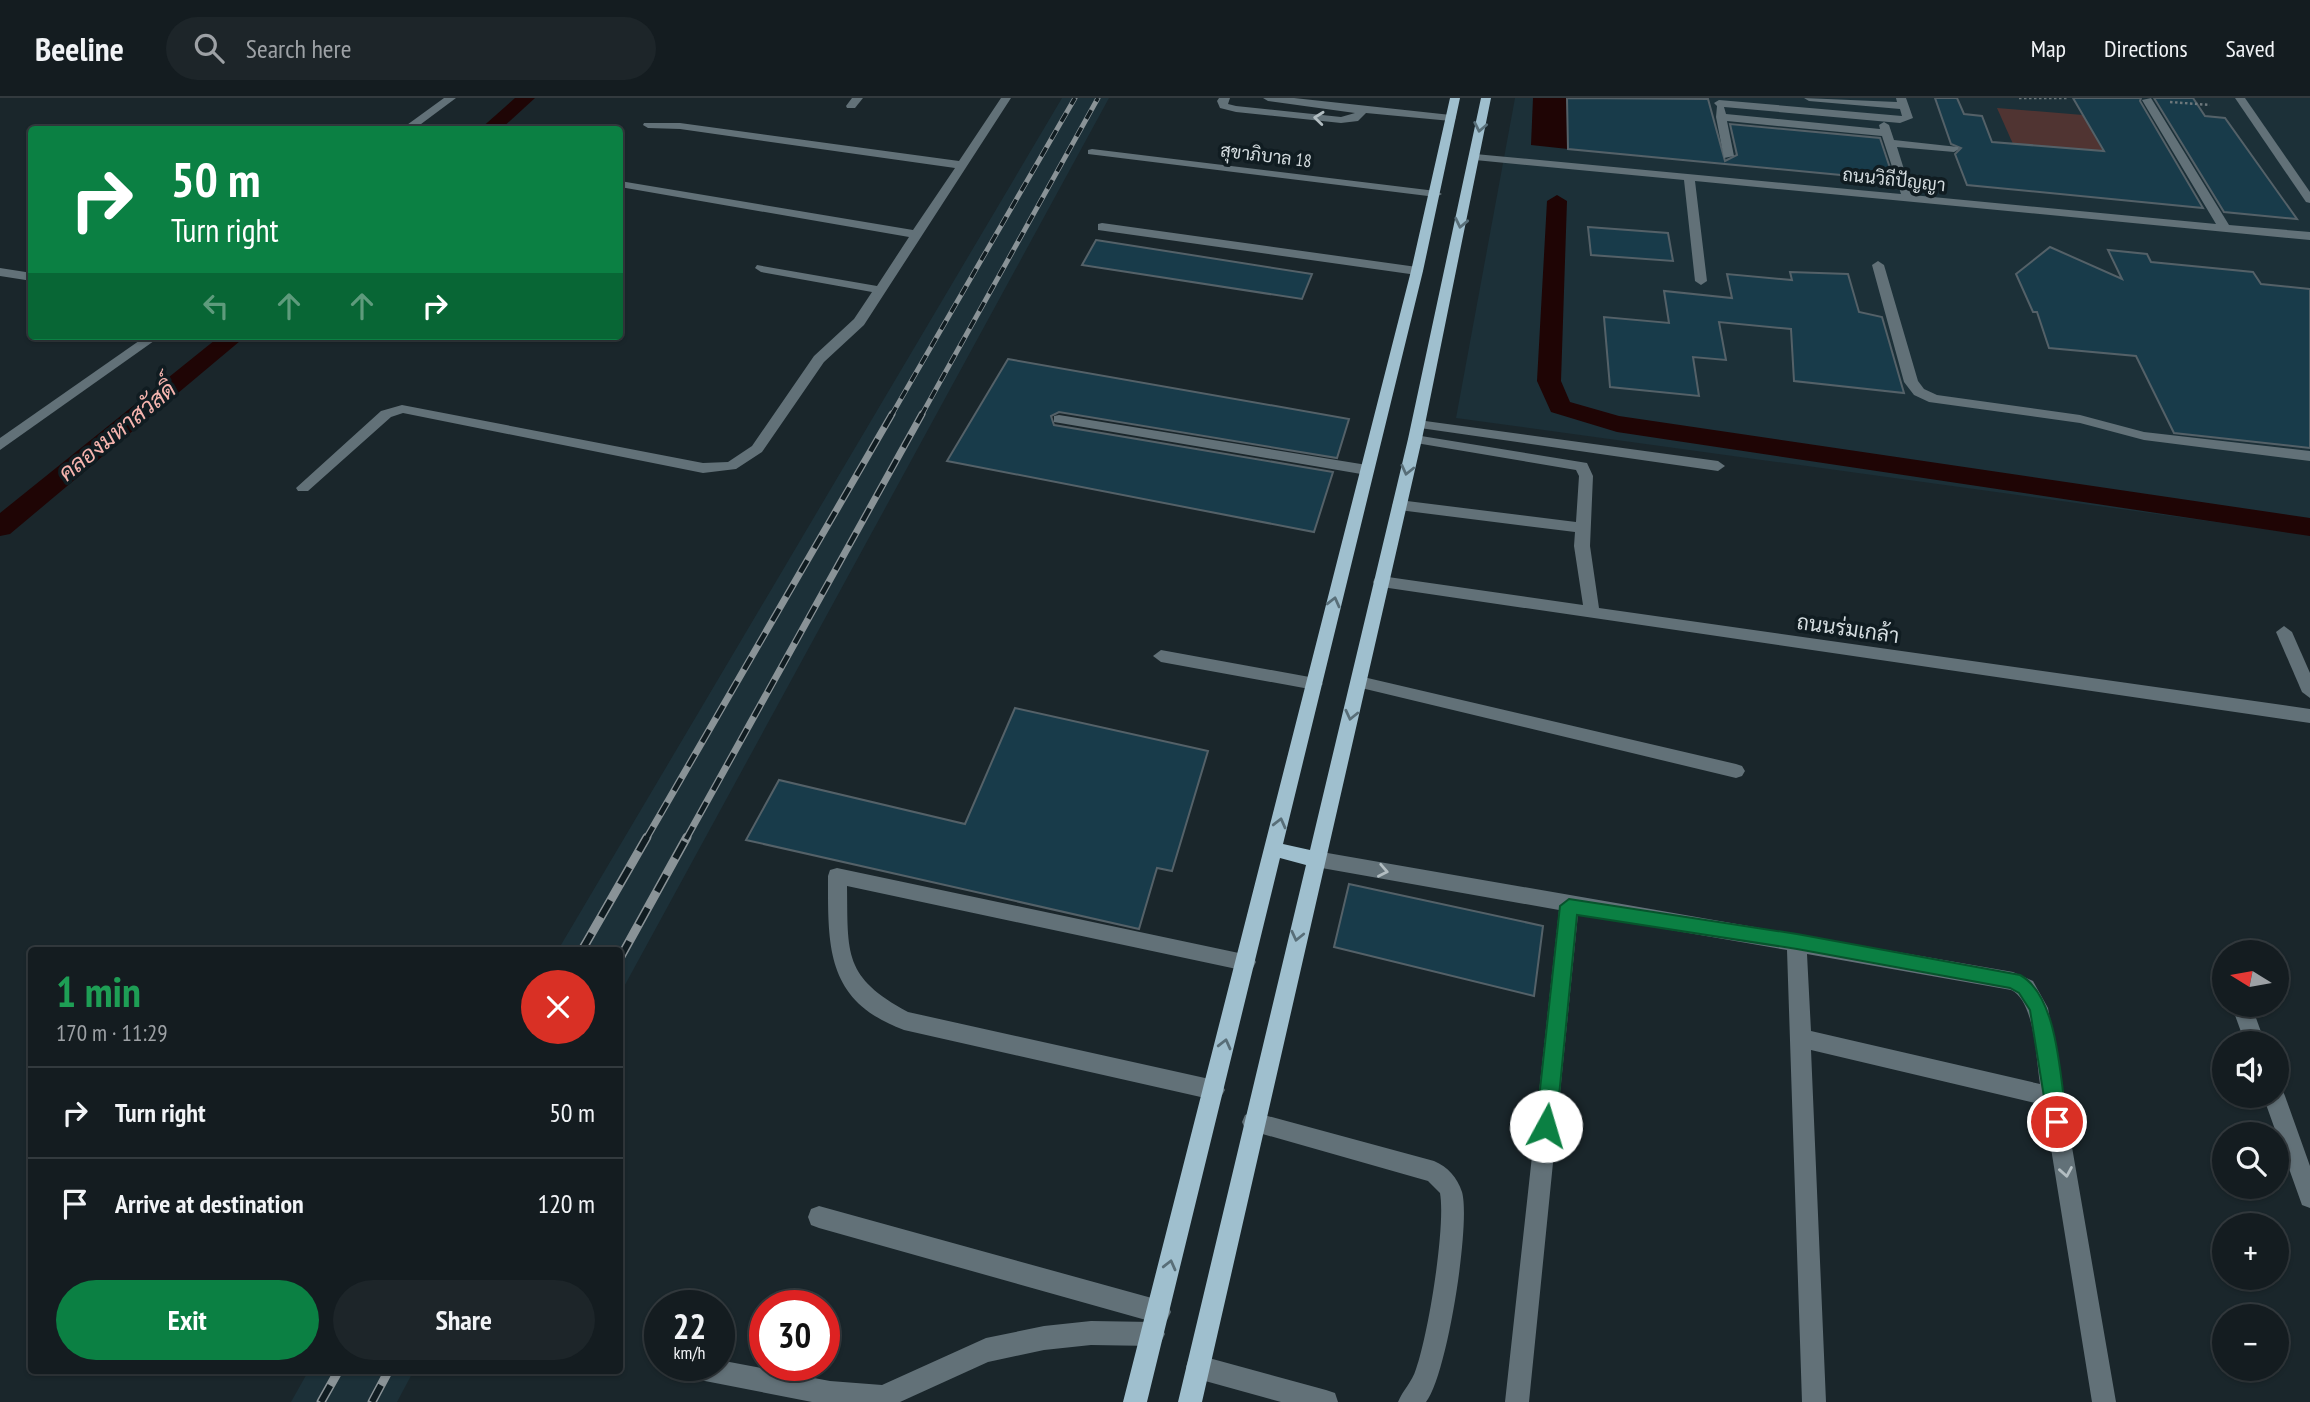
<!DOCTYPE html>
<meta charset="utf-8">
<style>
body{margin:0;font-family:"PT Sans Narrow",Sarabun,sans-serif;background:#1d2529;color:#f1f3f6;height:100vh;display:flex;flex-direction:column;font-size:26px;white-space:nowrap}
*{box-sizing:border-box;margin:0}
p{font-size:23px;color:#9da1a5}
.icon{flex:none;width:38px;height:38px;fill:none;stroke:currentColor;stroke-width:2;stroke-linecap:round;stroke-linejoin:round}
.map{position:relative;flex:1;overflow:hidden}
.sheet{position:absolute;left:28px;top:849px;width:595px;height:427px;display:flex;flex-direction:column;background:#141c20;border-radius:7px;box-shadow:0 2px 5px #0004,0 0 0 2px #333a3e}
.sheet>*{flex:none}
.banner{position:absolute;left:28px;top:28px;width:595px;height:214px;border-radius:7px;box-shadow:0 2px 5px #0004,0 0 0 2px #333a3e;background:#0b8043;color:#fff;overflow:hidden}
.needle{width:46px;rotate:281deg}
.buttons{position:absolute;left:2212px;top:842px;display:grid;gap:14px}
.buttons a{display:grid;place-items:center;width:77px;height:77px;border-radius:50%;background:#141c20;box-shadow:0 2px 5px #0004,0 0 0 2px #333a3e;font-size:35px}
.speed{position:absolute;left:644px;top:1192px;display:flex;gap:14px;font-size:35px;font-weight:700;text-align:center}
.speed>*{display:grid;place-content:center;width:91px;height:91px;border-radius:50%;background:#141c20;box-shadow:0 2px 5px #0004,0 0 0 2px #333a3e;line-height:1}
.speed small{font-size:18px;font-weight:400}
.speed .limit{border:10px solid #d22;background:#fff;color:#111}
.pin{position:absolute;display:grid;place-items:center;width:60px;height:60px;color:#fff;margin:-30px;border:4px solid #fff;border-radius:50%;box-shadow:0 2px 7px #0007}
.me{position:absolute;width:77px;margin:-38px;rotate:6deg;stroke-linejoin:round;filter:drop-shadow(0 0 5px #0008)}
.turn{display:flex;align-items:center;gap:24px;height:147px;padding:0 28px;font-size:32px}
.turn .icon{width:91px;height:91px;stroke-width:2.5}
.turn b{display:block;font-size:49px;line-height:60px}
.lanes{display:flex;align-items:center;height:66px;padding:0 28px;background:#0003;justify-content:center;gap:35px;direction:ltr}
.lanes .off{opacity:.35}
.round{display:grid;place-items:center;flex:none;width:74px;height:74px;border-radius:37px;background:#1d2529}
.headline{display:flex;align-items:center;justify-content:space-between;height:119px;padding:0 28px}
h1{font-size:42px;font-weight:800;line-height:52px;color:#1e9e55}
.cta{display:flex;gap:14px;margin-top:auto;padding:14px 28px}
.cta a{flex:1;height:80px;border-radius:42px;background:#0b8043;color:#fff;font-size:28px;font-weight:800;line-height:80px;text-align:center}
.cta a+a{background:#1d2529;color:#f1f3f6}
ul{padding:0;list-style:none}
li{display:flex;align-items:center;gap:21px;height:91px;padding:0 28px;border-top:2px solid #333a3e}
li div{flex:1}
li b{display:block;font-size:26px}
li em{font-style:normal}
header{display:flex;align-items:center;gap:42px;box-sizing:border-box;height:98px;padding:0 35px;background:#141c20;border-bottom:2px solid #333a3e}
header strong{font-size:33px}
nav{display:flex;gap:38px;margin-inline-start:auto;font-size:24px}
.search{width:490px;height:63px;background:#1d2529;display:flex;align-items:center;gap:18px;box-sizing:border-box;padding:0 24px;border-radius:38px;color:#9da1a5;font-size:26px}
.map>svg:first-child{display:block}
.built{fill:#1c3038}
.green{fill:#503432}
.water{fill:#1f0505}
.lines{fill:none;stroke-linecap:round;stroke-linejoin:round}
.canal{fill:#1f0505;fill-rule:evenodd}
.building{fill:#183b4a;stroke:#546168;stroke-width:2}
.path{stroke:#6e787c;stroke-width:2.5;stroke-dasharray:2.5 2.5;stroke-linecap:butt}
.minor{fill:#627178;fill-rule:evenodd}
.major{fill:#9fbfce;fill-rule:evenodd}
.rail-far2-casing{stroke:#8a9397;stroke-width:5}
.rail-far1-casing{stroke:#8a9397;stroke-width:7}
.rail-casing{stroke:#8a9397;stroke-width:9}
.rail-far2{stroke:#101c21;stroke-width:3.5;stroke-dasharray:10;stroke-linecap:butt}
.rail-far1{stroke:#101c21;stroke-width:4.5;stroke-dasharray:14;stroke-linecap:butt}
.rail{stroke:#101c21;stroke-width:6;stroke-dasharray:19;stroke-linecap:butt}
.oneway{stroke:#b2bdc1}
.oneway2{stroke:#586e78}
.route{fill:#0b8043;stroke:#07532c;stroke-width:2}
.labels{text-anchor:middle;stroke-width:7;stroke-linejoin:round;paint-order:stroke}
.far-street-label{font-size:18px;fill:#d5dde0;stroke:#101c21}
.street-label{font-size:21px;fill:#d5dde0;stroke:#101c21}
.water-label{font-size:23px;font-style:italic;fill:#f7b5af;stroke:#101c21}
</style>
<header>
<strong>Beeline</strong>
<div class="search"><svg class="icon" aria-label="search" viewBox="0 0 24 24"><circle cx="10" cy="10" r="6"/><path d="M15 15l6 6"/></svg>Search here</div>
<nav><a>Map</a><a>Directions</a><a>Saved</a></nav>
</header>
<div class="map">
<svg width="2310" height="1304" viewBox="0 0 2310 1304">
<rect width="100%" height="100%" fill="#1a262b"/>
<g class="built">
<path d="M 1062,0 L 1109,0 L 620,896 L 620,852 L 558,852 Z"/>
<path d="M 1515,0 L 2310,0 L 2310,437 L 1456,320 Z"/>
<path d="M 309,1272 L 414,1272 L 397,1304 L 291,1304 Z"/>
</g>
<path class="green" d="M 1997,10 L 2083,17 L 2103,53 L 2013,46 Z"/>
<path class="water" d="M 1533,0 L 1567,0 L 1568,51 L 1531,47 Z"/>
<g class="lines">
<g class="canal">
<path d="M 515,0 L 535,0 L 500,32 L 479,32 Z"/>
<path d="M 1557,97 L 1567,103 L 1561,283 L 1570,304 L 1619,318 L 2310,420 L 2310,438 L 1617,334 L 1551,314 L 1537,283 L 1547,103 Z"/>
<path d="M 220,238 L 246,238 L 10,436 L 0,438 L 0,415 Z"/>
</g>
</g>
<g class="building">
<path d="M 1567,0 L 1708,1 L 1725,63 L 1737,57 L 1730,26 L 1880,40 L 1894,82 L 1568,51 Z"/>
<path d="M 1935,0 L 1957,0 L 1964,16 L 1982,18 L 1992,44 L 2104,53 L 2073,0 L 2141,0 L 2140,3 L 2203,110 L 1967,87 L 1955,56 L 1961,50 L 1951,46 Z"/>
<path d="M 2154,0 L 2193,0 L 2205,18 L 2225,20 L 2297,121 L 2224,114 Z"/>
<path d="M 1588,129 L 1668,135 L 1673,163 L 1591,157 Z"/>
<path d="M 1096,142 L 1312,176 L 1302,201 L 1082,167 Z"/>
<path d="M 2050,149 L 2122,181 L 2108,152 L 2147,156 L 2151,164 L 2253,174 L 2261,186 L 2310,191 L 2310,350 L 2174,335 L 2136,258 L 2049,250 L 2037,214 L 2033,214 L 2016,176 Z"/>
<path d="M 1790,174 L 1848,176 L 1859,214 L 1882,219 L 1904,295 L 1794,283 L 1791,231 L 1719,224 L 1726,262 L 1693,259 L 1699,298 L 1610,289 L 1604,219 L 1669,225 L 1664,193 L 1732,200 L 1727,176 L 1792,182 Z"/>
<path d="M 1008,261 L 1349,321 L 1337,360 L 1059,314 L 1051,318 L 1054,327 L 1333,374 L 1314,434 L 947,363 Z"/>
<path d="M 1015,610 L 1208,653 L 1172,773 L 1157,770 L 1139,831 L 746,742 L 779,682 L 965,726 Z"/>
<path d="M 1349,786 L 1543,828 L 1534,898 L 1334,849 Z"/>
</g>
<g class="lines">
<g class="path">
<path d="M 2019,0 L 2068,0"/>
<path d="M 2170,4 L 2210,7"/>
</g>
<g class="minor">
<path d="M 444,0 L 456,0 L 413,32 L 400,32 Z"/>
<path d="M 852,0 L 863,0 L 855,10 L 847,10 L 846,8 Z"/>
<path d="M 1001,0 L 1011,0 L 864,227 L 824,264 L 762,354 L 736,371 L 703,375 L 403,315 L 391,319 L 308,393 L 298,393 L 296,390 L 381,313 L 402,307 L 703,365 L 728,364 L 752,348 L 814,258 L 854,221 L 872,194 L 761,174 L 755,170 L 757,167 L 877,188 L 909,139 L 620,89 L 620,83 L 913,132 L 955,70 L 680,31 L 648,30 L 643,27 L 644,25 L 680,25 L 959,63 Z"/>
<path d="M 1219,0 L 1230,0 L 1228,6 L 1236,8 L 1341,19 L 1355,15 L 1268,3 L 1263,0 L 1294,0 L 1451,17 L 1456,20 L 1451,23 L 1366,15 L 1358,23 L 1341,25 L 1236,14 L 1220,10 L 1217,3 Z"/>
<path d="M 1804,0 L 1897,4 L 1896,0 L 1906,0 L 1913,20 L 1900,25 L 1724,9 L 1726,16 L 1880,31 L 1879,27 L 1884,24 L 1889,27 L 1894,42 L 1958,49 L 1959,51 L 1954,54 L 1897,49 L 1912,97 L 2216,126 L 2142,2 L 2151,0 L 2229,127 L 2310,134 L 2310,142 L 1695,83 L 1707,183 L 1701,187 L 1695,183 L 1684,82 L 1475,62 L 1469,59 L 1475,56 L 1901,96 L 1882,38 L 1727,23 L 1734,58 L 1724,60 L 1716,19 L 1717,8 L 1714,5 L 1719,2 L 1902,18 L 1900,11 L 1809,3 Z"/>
<path d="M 2235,0 L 2245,0 L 2310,94 L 2310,105 L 2306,104 Z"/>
<path d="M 1092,51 L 1436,93 L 1442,96 L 1436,99 L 1088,56 L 1088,52 Z"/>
<path d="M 1102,125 L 1417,169 L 1423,173 L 1417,177 L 1098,132 L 1098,126 Z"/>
<path d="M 1878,163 L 1884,167 L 1918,283 L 1924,291 L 1937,297 L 2080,317 L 2144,334 L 2310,353 L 2310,363 L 2144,342 L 2080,325 L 1929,304 L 1914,297 L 1904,284 L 1872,167 Z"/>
<path d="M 0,170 L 32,175 L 32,183 L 0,178 Z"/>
<path d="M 146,238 L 161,238 L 0,352 L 0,340 Z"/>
<path d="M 1059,317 L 1367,367 L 1374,372 L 1367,377 L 1054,324 L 1054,318 Z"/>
<path d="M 1418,322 L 1718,363 L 1725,368 L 1718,373 L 1413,329 L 1413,323 Z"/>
<path d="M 1415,337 L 1587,365 L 1593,378 L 1590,448 L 1599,510 L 2310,611 L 2310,625 L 1375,488 L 1373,484 L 1375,480 L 1381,478 L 1583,507 L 1574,448 L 1575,434 L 1399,412 L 1392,407 L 1399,402 L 1576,424 L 1579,378 L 1576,372 L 1410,344 L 1408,341 Z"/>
<path d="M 2284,528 L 2292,534 L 2310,575 L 2310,600 L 2302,594 L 2276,534 Z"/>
<path d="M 1161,552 L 1315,580 L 1323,586 L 1315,592 L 1161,564 L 1153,558 Z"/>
<path d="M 1359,578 L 1736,666 L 1742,668 L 1745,673 L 1742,678 L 1736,680 L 1353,588 L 1351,584 L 1353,580 Z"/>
<path d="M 1316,753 L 2013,874 L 2033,883 L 2048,910 L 2116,1304 L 2092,1304 L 2044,1007 L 1811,952 L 1826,1304 L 1802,1304 L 1787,852 L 1578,816 L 1529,1304 L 1505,1304 L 1559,812 L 1316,769 L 1309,767 L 1307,761 L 1309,755 ZM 1807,856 L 2011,892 C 2035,903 2036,961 2040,986 L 1811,933 Z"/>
<path d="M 837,770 L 1253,858 L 1256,864 L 1253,870 L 1246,873 L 847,788 C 848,856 843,879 908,914 L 1214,982 L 1221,985 L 1225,992 L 1221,999 L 1214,1002 L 904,932 C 826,903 828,850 828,778 L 830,772 Z"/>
<path d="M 2231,906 L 2251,906 L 2265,945 L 2245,945 Z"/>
<path d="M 2277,989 L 2282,991 L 2285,998 L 2310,1068 L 2310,1110 L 2302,1107 L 2263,998 L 2277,998 Z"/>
<path d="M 1253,1014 L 1434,1063 C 1448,1069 1457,1079 1462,1094 C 1471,1125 1447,1278 1426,1304 L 1398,1304 C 1403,1292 1412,1284 1416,1271 C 1428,1238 1446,1128 1440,1095 L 1428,1083 L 1245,1031 L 1242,1024 L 1245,1017 Z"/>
<path d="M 819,1108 L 1159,1202 L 1167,1206 L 1171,1214 L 1167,1222 L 1159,1226 L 1154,1224 L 1161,1228 L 1165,1236 L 1161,1244 L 1153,1248 L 1091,1247 L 1044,1252 L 988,1264 L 900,1304 L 812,1304 L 669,1276 L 666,1267 L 719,1267 L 719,1262 L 830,1283 L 882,1287 L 986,1240 L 1044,1228 L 1091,1223 L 1153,1224 L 819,1130 L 811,1127 L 808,1119 L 811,1111 Z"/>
<path d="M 1198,1257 L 1326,1292 L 1335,1295 L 1338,1304 L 1281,1304 L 1198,1281 L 1189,1278 L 1186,1269 L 1189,1260 Z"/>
</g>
<path class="major" d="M 1450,0 L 1460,0 L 1423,173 L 1283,746 L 1310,752 L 1408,341 L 1481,0 L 1491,0 L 1422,341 L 1202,1304 L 1178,1304 L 1306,767 L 1280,760 L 1147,1304 L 1123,1304 L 1411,173 Z"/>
<defs>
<g id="rail-far2">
<path d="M 891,318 L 1075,0"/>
<path d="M 921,318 L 1098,0"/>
</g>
<g id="rail-far1">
<path d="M 646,741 L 892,316"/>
<path d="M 686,741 L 922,316"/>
</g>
<g id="rail">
<path d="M 582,852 L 647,739"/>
<path d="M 620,860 L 687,739"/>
<path d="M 321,1304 L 339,1272"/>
<path d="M 372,1304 L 389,1272"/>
</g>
</defs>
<use href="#rail-far2" class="rail-far2-casing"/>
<use href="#rail-far1" class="rail-far1-casing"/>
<use href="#rail" class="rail-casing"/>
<use href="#rail-far2" class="rail-far2"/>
<use href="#rail-far1" class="rail-far1"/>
<use href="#rail" class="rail"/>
</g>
<defs><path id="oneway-chevron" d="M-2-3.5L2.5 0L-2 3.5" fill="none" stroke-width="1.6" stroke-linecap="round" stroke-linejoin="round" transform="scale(1.75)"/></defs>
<g class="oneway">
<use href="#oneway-chevron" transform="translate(1319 20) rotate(-174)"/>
<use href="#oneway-chevron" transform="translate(1383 773) rotate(11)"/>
<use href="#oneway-chevron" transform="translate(2066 1074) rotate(80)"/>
</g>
<g class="oneway2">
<use href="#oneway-chevron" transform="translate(1480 29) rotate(101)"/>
<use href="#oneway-chevron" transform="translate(1461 125) rotate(102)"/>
<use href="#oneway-chevron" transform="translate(1407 372) rotate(103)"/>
<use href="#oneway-chevron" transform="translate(1334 504) rotate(-76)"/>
<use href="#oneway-chevron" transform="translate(1351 617) rotate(103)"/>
<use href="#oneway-chevron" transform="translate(1280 725) rotate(-76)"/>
<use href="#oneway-chevron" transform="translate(1297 838) rotate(103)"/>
<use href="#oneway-chevron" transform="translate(1225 946) rotate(-76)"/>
<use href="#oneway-chevron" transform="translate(1170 1167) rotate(-76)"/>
</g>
<path class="route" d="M 1569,801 L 1797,836 L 2020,877 C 2059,898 2060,983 2067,1024 L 2064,1031 L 2057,1034 L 2051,1031 L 2048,1024 L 2030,912 L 2019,895 L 2010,890 L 1797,851 L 1577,817 L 1556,1028 L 1553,1035 L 1546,1038 L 1539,1035 L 1536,1028 L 1560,808 Z"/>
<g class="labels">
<g class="far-street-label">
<text transform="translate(1266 58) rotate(7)" y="6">สุขาภิบาล 18</text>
<text transform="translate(1894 82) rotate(6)" y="6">ถนนวิถีปัญญา</text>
</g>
<g class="street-label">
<text transform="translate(1848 531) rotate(8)" y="7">ถนนร่มเกล้า</text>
</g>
<g class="water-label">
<text transform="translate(117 333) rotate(-39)" y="8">คลองมหาสวัสดิ์</text>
</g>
</g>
</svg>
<div class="buttons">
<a><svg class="needle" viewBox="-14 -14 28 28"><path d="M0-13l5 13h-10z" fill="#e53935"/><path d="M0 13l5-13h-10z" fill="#9da1a5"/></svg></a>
<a><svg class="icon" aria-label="sound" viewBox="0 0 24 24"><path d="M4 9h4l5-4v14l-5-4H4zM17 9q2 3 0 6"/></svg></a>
<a><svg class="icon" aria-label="search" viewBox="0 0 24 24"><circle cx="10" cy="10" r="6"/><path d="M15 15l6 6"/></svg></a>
<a>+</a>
<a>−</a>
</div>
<div class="speed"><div>22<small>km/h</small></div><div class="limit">30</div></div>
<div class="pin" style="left:2057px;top:1024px;background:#d93025"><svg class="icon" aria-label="arrive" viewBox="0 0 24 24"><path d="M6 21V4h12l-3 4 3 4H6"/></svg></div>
<svg class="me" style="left:1546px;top:1028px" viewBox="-20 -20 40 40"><circle r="19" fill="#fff"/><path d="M0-13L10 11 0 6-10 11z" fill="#0b8043"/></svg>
<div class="banner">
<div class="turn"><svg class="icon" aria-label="right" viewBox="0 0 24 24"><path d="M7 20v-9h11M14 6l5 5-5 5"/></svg><div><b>50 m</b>Turn right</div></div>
<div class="lanes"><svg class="icon off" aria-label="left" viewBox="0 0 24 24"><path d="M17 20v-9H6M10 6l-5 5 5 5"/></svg><svg class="icon off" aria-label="ahead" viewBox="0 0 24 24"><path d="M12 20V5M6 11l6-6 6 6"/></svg><svg class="icon off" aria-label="ahead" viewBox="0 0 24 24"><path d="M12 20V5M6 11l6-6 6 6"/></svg><svg class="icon" aria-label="right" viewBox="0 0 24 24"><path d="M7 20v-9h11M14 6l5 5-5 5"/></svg></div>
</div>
<section class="sheet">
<div class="headline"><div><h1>1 min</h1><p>170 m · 11:29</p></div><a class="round" style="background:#d93025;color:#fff"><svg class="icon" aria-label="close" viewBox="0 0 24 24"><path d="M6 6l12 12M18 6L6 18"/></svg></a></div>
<ul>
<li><svg class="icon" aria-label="right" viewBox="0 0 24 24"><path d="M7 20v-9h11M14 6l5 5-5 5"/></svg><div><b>Turn right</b></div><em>50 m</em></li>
<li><svg class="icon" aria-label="arrive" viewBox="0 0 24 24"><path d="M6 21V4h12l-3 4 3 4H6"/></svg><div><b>Arrive at destination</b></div><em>120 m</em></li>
</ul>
<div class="cta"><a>Exit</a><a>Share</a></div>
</section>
</div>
